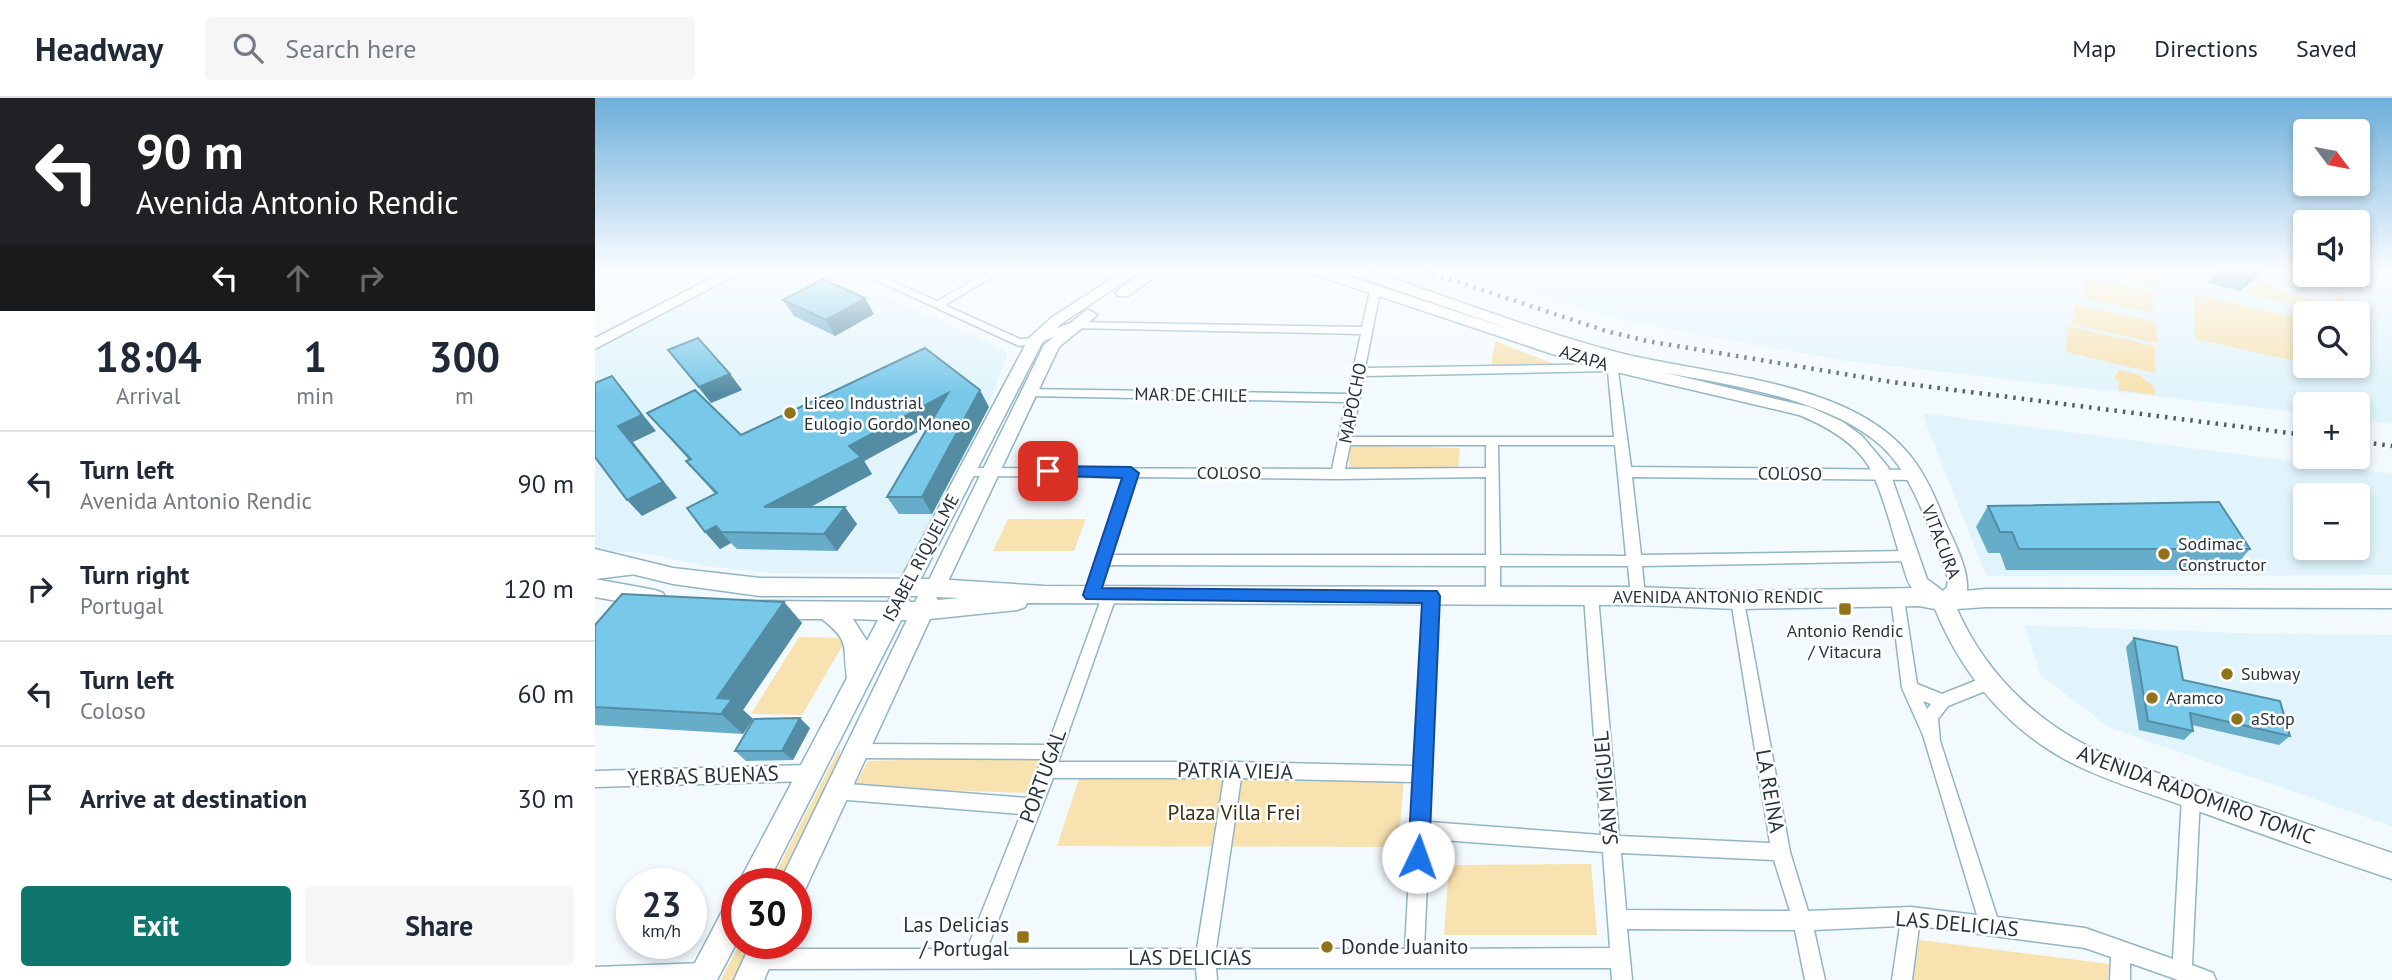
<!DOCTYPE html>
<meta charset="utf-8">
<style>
body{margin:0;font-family:"PT Sans",sans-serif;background:#f6f6f7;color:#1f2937;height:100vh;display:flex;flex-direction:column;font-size:26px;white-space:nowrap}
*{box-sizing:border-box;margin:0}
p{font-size:23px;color:#747a83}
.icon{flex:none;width:38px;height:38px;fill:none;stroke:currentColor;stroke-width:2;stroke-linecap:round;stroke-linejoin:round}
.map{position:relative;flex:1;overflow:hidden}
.details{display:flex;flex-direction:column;background:#fff;width:595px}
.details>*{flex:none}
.top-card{background:#202124;color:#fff;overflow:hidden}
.needle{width:46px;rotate:122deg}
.controls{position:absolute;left:1698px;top:21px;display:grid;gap:14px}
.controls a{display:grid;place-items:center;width:77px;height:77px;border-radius:7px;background:#fff;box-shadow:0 4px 10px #0003;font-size:35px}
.speed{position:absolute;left:21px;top:770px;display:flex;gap:14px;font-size:35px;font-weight:700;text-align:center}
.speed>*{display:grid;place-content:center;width:91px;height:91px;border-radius:50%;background:#fff;box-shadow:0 4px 10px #0003;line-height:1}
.speed small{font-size:18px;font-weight:400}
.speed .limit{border:10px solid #d22;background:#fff;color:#111}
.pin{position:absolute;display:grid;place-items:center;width:60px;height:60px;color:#fff;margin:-30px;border-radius:14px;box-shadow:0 4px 10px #0006}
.me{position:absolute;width:77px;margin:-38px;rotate:3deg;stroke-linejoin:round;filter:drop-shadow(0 0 5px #0008)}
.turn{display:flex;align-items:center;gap:24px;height:147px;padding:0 21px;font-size:32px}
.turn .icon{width:91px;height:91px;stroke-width:2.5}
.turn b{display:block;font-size:49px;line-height:60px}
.lanes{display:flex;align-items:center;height:66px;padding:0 21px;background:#0003;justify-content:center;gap:35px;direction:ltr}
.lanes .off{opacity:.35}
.eta{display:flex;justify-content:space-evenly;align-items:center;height:119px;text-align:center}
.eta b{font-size:42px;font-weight:700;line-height:49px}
.primary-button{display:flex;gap:14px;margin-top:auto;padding:14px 21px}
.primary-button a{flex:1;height:80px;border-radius:7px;background:#0f766e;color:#fff;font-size:28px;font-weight:700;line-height:80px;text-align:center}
.primary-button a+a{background:#f6f6f7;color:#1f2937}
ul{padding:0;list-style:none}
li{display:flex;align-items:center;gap:21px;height:105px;padding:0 21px;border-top:2px solid #e0e1e3}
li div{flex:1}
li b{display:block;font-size:26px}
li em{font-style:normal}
header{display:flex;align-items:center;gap:42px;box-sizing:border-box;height:98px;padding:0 35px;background:#fff;border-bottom:2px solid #e0e1e3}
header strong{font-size:33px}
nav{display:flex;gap:38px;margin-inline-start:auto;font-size:24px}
.search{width:490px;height:63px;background:#f6f6f7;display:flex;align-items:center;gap:18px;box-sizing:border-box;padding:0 24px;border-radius:7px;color:#747a83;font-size:26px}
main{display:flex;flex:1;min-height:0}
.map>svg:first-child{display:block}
.built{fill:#e1f4fc;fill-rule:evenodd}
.green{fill:#f7e2b0}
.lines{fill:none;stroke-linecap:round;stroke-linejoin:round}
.minor-casing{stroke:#91b5c5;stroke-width:3}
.tertiary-casing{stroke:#91b5c5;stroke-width:3}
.secondary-casing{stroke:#91b5c5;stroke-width:3}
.minor{fill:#fff;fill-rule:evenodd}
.tertiary{fill:#fff;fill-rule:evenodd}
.secondary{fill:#fff;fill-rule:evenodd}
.rail{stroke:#505e63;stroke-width:4.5;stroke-dasharray:2.5 6;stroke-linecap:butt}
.wall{fill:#67acc8}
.shaded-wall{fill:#548ca3}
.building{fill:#78c8e9;stroke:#548ca3;stroke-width:2}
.route{fill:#1a73e8;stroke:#114b97;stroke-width:2}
.poi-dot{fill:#927319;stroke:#fff;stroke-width:2.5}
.labels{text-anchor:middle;stroke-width:5;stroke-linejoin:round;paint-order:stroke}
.street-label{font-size:18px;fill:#25343a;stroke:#fff}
.poi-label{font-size:18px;fill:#25343a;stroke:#fff;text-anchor:start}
.near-street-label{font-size:21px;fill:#25343a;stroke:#fff}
.near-park-label{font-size:21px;fill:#3d3113;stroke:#fff}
.near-poi-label{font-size:21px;fill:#25343a;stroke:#fff;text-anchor:end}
</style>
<header>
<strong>Headway</strong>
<div class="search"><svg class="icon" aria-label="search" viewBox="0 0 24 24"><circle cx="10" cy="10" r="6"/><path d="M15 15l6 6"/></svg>Search here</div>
<nav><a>Map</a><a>Directions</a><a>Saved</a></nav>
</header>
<main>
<section class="details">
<div class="top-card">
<div class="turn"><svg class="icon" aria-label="left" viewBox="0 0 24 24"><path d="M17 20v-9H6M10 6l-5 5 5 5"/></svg><div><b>90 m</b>Avenida Antonio Rendic</div></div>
<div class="lanes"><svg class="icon" aria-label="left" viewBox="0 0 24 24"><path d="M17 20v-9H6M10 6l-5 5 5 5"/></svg><svg class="icon off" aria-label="ahead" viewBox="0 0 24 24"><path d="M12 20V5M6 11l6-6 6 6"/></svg><svg class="icon off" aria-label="right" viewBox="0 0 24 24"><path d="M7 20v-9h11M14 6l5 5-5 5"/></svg></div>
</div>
<div class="eta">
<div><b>18:04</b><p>Arrival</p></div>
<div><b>1</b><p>min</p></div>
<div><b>300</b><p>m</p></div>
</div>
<ul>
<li><svg class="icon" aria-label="left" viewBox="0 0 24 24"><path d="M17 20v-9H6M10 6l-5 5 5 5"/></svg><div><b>Turn left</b><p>Avenida Antonio Rendic</p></div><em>90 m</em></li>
<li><svg class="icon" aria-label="right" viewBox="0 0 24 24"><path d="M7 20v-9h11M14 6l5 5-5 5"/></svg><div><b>Turn right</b><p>Portugal</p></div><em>120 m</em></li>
<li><svg class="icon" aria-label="left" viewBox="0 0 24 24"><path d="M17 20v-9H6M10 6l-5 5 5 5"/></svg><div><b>Turn left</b><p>Coloso</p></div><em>60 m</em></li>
<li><svg class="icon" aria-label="arrive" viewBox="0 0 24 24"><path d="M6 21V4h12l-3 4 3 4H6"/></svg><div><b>Arrive at destination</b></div><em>30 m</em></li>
</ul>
<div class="primary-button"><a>Exit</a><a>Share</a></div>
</section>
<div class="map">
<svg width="1797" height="882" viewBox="0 0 1797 882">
<rect width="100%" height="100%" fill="#f3fafe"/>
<g class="built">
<path d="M 145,173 L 234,173 L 412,253 L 412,259 L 368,371 L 308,476 L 177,475 L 110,468 L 49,455 L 0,453 L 0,247 Z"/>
<path d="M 870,173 L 1710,173 L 1710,177 L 1762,177 L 1762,173 L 1797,173 L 1797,326 L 1762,321 L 1762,306 L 1710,306 L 1710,315 L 1250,263 L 1036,224 L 949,200 ZM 1710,215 L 1762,215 L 1762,268 L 1710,268 Z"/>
<path d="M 1327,315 L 1797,376 L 1797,477 L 1391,478 ZM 1710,397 L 1762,397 L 1762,450 L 1710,450 Z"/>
<path d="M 1430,527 L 1646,535 L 1797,537 L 1797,728 L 1515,630 L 1445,577 Z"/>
</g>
<g class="green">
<path d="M 1496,173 L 1567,173 L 1564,189 Z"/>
<path d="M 1488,179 L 1558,193 L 1558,215 L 1487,200 Z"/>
<path d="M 1666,184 L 1715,202 L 1738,204 L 1738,194 L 1748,196 L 1748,215 L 1734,215 L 1652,196 Z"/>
<path d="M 1599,196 L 1710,222 L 1710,265 L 1600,241 Z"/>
<path d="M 1479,206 L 1561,224 L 1562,245 L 1477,226 Z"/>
<path d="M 1473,228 L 1560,248 L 1560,275 L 1471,254 Z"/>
<path d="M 900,243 L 959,266 L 896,267 Z"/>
<path d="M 1524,272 L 1543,276 L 1559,289 L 1560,297 L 1523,292 L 1524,284 L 1519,280 Z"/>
<path d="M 755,347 L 865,350 L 863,371 L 754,372 Z"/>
<path d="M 413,421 L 491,421 L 479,453 L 398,453 Z"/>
<path d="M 204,539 L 252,540 L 207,617 L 156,616 Z"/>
<path d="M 245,649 L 245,669 L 187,786 L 175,786 Z"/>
<path d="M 447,658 L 433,695 L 259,689 L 273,663 Z"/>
<path d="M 484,681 L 809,682 L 803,749 L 462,748 Z"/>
<path d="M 996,766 L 1002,837 L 849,837 L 854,767 Z"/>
<path d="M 1324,842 L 1514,866 L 1513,882 L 1318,882 Z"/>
<path d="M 145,845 L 158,845 L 139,882 L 126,882 Z"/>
</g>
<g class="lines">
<defs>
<g id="minor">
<path d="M 261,173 L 274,173 L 342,203 L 395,173 L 407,173 L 350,207 L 425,241 L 438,240 L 478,224 L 767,229 L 775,193 L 780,190 L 784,191 L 785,193 L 770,270 L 1022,266 L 1036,369 L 1320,372 L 1327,377 L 1320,382 L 1037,379 L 1046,457 L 1314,453 L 1319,454 L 1321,458 L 1319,462 L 1314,463 L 1047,468 L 1050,498 L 1048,502 L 1038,502 L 1036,498 L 1033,468 L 905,468 L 905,498 L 903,502 L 893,502 L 891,498 L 891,468 L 513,467 L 503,497 L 501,501 L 491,501 L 489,497 L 528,379 L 370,378 L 365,376 L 363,373 L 365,370 L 737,371 L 751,304 L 433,298 L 429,297 L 427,294 L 429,291 L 753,296 L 766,236 L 480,230 L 444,245 L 424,248 ZM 1013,273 L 1019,339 L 757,339 L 769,278 ZM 755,347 L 891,347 L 891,370 L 750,371 ZM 903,347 L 1020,347 L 1031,458 L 905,457 ZM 541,379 L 743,381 L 891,379 L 891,457 L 516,457 Z"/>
<path d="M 630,173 L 731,173 L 732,174 L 727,177 L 635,176 Z"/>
<path d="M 515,490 L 520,492 L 522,496 L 463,664 L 639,664 L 820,668 L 829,498 L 831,494 L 841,494 L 843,498 L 834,724 L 1006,737 L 989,498 L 991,494 L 1001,494 L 1003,498 L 1024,738 L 1175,745 L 1136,502 L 1138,498 L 1148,498 L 1195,754 L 1213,813 L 1316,809 L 1382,817 L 1328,637 L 1307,590 L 1296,499 L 1298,495 L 1308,495 L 1322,586 L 1347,596 L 1392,578 L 1398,580 L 1400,585 L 1398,590 L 1353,608 L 1343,621 L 1345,643 L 1402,819 L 1490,830 L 1578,861 L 1587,698 L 1590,692 L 1596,690 L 1602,692 L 1605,698 L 1597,867 L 1618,875 L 1621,882 L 1583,882 L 1535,865 L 1535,882 L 1515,882 L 1516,859 L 1490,850 L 1324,828 L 1317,882 L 1297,882 L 1305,828 L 1219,832 L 1230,882 L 1210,882 L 1200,832 L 1032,831 L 1037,882 L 1017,882 L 1016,870 L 621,870 L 622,882 L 602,882 L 601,870 L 164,871 L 157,868 L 154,861 L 157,854 L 164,851 L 372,851 L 426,716 L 240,701 L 234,699 L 231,693 L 234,687 L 240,685 L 432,700 L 447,661 L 260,660 L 254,658 L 252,653 L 254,648 L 260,646 L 453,647 L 508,496 L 510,492 ZM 1328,603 L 1336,606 L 1332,611 ZM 458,680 L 629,680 L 602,851 L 392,851 ZM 646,680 L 819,684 L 810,851 L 621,851 ZM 834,741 L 1008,754 L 1015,850 L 829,851 ZM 1026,755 L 1179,762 L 1195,813 L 1031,812 Z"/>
<path d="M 216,667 L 222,670 L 225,675 L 222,680 L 216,683 L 0,689 L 0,673 Z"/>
<path d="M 109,865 L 116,868 L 119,875 L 116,882 L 0,882 L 0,869 Z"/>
</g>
<g id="tertiary">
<path d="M 130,173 L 148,173 L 0,251 L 0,240 Z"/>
<path d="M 528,173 L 545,173 L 466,226 L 447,245 L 318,496 L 311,498 L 304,496 L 301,490 L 434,240 L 456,220 Z"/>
<path d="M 551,173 L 568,173 L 533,198 L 523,198 L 521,195 L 523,192 Z"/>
<path d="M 716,173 L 737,173 L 917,232 L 756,176 L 754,173 L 775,173 C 857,200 938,232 1021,254 C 1108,277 1251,281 1312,354 C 1328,372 1339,396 1348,419 C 1357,441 1374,469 1372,493 C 1357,521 1333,510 1317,490 C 1311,483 1310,472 1307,465 C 1299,439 1286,388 1273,367 C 1258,343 1231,328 1204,317 L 987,266 L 718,176 ZM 1067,274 C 1138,288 1259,303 1303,367 C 1326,400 1338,442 1353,480 L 1352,489 L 1348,493 L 1332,481 L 1293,369 L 1267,338 L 1248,324 L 1215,309 Z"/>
<path d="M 494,212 L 502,217 L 499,220 L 464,249 L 347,496 L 340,498 L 333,496 L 330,490 L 449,247 L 489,214 Z"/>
<path d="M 43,462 L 50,465 L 53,470 L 50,475 L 0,481 L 0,465 Z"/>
</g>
<g id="secondary">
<path d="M 0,451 L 78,470 L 165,480 L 340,481 L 449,488 L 1043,489 L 1143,493 L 1324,490 L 1348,495 L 1391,491 L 1797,492 L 1797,510 L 1391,509 L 1362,511 C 1393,581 1451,634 1522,661 L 1797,755 L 1797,781 C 1728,758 1660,734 1592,709 C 1557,696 1521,686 1487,670 C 1418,638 1369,581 1340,511 L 1324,508 L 1143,511 L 1043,507 L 432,505 L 430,509 L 422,512 L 335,521 L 208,796 L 201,798 L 201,786 L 184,786 L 312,522 L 306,522 L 172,786 L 143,786 L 252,580 C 247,548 257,545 227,521 L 168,521 L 160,518 L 157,512 L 160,506 L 168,503 L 293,504 L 296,498 L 165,498 L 78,486 L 0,467 ZM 312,498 L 323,498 L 320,504 L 315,504 ZM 341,499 L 365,500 L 343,502 ZM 258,521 L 283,522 L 272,543 Z"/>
<path d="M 0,481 L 60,492 L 68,495 L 71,501 L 68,507 L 60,510 L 0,499 Z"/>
<path d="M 142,800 L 142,844 L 122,882 L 91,882 L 132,804 Z"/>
<path d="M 156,845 L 185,845 L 169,882 L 139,882 Z"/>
</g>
</defs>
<use href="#minor" class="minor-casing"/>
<use href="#tertiary" class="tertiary-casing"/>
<use href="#secondary" class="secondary-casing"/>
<use href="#minor" class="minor"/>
<use href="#tertiary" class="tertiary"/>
<use href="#secondary" class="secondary"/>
<g class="rail">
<path d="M 830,173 L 1011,233 L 1052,243 L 1297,284 L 1710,337"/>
<path d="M 1762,343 L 1797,348"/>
</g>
</g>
<g class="wall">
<path d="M 1621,173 L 1669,173 L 1645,193 L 1613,185 Z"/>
<path d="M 1710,177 L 1746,177 L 1737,190 L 1709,182 Z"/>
<path d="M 188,202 L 279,216 L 240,238 L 199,218 Z"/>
<path d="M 73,252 L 135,276 L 147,292 L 116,305 Z"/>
<path d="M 394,309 L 337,416 L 304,416 L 292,399 L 334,328 L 269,363 L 277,376 L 216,409 L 262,426 L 242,453 L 142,451 L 136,445 L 125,451 L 110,434 L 120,396 L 91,363 L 94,362 L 52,315 L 146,337 Z"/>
<path d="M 1393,408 L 1655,451 L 1637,472 L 1411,472 L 1405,455 L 1393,455 L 1381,429 Z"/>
<path d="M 189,504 L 207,525 L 148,612 L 158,621 L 148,636 L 0,627 L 0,527 Z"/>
<path d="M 1539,540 L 1588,582 L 1695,638 L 1684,647 L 1597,627 L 1598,633 L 1589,642 L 1544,632 L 1531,549 Z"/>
<path d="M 215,630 L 198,662 L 151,663 L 140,653 Z"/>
</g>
<g class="shaded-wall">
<path d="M 1661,173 L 1669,173 L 1645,193 L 1655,177 Z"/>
<path d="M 270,200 L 279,216 L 240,238 L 231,222 Z"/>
<path d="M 135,276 L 147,292 L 116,305 L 104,289 Z"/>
<path d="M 17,278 L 61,333 L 38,344 L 82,400 L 47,418 L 32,402 Z"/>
<path d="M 385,292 L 394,309 L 337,416 L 327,399 Z"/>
<path d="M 353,295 L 363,312 L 269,363 L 277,376 L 183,426 L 169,409 L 254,348 Z"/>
<path d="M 250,409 L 262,426 L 242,453 L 229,436 Z"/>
<path d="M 121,428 L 136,445 L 125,451 L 110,434 Z"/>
<path d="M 189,504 L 207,525 L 148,612 L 158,621 L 148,636 L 126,616 L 122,600 Z"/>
<path d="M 205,620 L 215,630 L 198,662 L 187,653 Z"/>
</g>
<g class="building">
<path d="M 1637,173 L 1661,173 L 1655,177 Z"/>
<path d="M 228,181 L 270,200 L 231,222 L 188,202 Z"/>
<path d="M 103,240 L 135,276 L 104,289 L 73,252 Z"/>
<path d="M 330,250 L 385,292 L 327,399 L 292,399 L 353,295 L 254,348 L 266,359 L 169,409 L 250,409 L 229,436 L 126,434 L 121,428 L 110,434 L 92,410 L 122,395 L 91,363 L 96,361 L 52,315 L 100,292 L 146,337 Z"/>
<path d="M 17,278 L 47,317 L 23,328 L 68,384 L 32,402 L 0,359 L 0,285 Z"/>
<path d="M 1624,404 L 1655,451 L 1424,451 L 1417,434 L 1405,434 L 1393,408 Z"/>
<path d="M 27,496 L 189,504 L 122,600 L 137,601 L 126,616 L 0,609 L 0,527 Z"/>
<path d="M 1539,540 L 1582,549 L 1588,582 L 1685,603 L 1695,638 L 1595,615 L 1598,633 L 1553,623 Z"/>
<path d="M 205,620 L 187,653 L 140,653 L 159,621 Z"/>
</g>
<linearGradient id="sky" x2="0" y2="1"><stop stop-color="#6daeda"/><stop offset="0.58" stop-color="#fafdff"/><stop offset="1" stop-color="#fafdff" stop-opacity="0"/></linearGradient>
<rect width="1797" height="296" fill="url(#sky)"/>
<path class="route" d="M 453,368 L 536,369 L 544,375 L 507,490 L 842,493 L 845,498 L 834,759 L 831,766 L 823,769 L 816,766 L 813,759 L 827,505 L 491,501 L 488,497 L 527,380 L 447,377 L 445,373 L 447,370 Z"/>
<g class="poi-dot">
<circle cx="195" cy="315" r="7"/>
<circle cx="1569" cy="456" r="7"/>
<rect x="1243" y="504" width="14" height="14" rx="3.5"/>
<circle cx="1632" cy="576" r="7"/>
<circle cx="1557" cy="600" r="7"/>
<circle cx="1642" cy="621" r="7"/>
<rect x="421" y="832" width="14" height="14" rx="3.5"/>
<circle cx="732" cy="849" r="7"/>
</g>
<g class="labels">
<g class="street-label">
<text transform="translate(989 260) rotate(17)" y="6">AZAPA</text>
<text transform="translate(596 297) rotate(1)" y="6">MAR DE CHILE</text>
<text transform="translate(758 305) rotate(-79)" y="6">MAPOCHO</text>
<text x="634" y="381">COLOSO</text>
<text transform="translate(1195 376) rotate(1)" y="6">COLOSO</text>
<text transform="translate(1346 444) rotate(69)" y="6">VITACURA</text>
<text transform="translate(326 460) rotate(-62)" y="6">ISABEL RIQUELME</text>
<text x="1123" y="505">AVENIDA ANTONIO RENDIC</text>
</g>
<g class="poi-label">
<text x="209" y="311">Liceo Industrial<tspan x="209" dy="21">Eulogio Gordo Moneo</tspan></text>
<text x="1583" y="452">Sodimac<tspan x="1583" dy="21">Constructor</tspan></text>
<text x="1250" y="539" text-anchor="middle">Antonio Rendic<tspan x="1250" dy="21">/ Vitacura</tspan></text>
<text x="1646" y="582">Subway</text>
<text x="1571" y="606">Aramco</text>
<text x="1656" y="627">aStop</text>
</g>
<g class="near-street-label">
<text transform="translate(640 673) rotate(1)" y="7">PATRIA VIEJA</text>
<text transform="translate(108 678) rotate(-2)" y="7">YERBAS BUENAS</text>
<text transform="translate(448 678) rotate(-70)" y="7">PORTUGAL</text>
<text transform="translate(1011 690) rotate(-95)" y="7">SAN MIGUEL</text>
<text transform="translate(1175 693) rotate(80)" y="7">LA REINA</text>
<text transform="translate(1601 697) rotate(20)" y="7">AVENIDA RADOMIRO TOMIC</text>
<text transform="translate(1362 826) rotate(5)" y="7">LAS DELICIAS</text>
<text x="595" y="867">LAS DELICIAS</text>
</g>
<g class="near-park-label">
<text x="639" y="722">Plaza Villa Frei</text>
</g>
<g class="near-poi-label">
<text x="414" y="834">Las Delicias<tspan x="414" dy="24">/ Portugal</tspan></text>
<text x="746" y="856" text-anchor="start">Donde Juanito</text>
</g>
</g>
</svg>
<div class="controls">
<a><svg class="needle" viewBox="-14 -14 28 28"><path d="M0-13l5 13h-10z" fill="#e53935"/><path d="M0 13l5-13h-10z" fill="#747a83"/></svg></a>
<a><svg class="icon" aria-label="sound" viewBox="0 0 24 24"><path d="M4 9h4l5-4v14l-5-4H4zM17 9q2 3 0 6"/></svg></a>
<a><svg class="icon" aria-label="search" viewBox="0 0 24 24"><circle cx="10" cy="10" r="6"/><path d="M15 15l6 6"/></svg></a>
<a>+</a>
<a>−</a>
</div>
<div class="speed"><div>23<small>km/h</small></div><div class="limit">30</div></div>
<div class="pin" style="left:453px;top:373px;background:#d93025"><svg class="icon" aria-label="arrive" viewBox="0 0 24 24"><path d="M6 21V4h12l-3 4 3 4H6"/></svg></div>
<svg class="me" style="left:823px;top:759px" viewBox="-20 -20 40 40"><circle r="19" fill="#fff"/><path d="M0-13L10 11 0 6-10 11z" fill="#1a73e8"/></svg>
</div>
</main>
